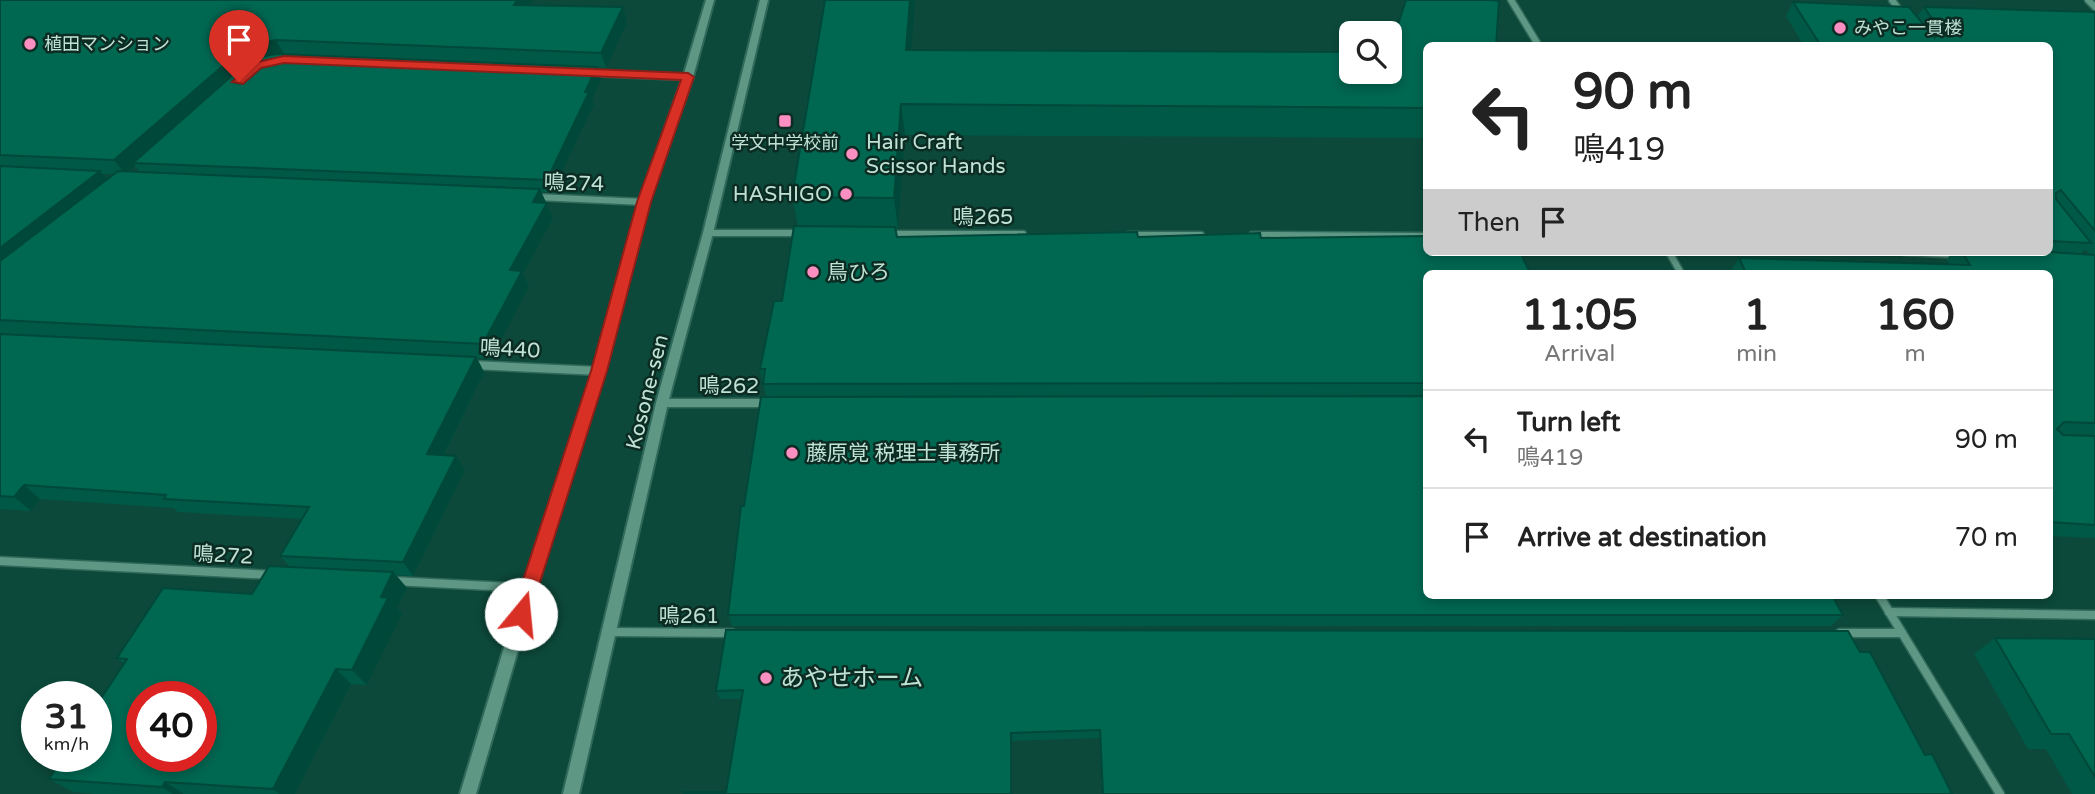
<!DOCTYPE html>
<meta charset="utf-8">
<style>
body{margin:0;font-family:"Varela Round","Noto Sans JP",sans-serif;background:#f2f2f2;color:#222;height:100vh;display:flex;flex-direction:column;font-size:26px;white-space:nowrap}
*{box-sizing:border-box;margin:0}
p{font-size:23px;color:#767676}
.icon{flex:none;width:38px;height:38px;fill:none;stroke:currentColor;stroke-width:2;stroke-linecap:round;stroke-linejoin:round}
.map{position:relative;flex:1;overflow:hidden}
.side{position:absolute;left:1423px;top:270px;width:630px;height:329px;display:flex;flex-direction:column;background:#fff;border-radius:10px;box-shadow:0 4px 10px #0003}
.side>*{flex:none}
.guide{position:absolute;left:1423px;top:42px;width:630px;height:214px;border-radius:10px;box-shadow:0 4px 10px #0003;background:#fff;color:#222;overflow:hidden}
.buttons{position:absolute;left:1339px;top:21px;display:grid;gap:14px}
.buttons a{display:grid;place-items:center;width:63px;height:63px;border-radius:10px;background:#fff;box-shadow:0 4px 10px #0003;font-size:35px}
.speed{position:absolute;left:21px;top:681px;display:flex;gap:14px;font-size:35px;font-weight:700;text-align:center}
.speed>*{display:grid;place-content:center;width:91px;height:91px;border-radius:50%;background:#fff;box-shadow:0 4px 10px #0003;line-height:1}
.speed small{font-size:18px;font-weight:400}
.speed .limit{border:10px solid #d22;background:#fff;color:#111}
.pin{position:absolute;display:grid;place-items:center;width:60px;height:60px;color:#fff;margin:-72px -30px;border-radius:50% 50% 50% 0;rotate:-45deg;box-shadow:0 0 7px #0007}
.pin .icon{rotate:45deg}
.me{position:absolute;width:77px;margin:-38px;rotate:17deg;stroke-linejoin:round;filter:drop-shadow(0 0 5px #0008)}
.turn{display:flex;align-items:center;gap:24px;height:147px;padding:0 35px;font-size:32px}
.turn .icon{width:91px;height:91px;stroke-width:2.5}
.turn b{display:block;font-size:49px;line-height:60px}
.then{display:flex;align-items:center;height:66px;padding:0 35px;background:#0003;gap:14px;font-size:26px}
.eta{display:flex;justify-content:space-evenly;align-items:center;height:119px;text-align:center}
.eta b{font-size:42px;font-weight:800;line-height:49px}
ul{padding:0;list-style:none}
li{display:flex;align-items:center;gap:21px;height:98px;padding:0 35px;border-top:2px solid #e0e0e0}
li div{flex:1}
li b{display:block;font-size:26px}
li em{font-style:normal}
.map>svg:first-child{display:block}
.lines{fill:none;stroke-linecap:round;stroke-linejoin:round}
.minor-far1-casing{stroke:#306859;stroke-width:9}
.minor-casing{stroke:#306859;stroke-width:11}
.tertiary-casing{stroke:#306859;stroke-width:4}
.minor-far1{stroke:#5e9784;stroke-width:6}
.minor{stroke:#5e9784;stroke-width:8}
.tertiary{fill:#5e9784;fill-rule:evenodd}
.wall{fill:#005946;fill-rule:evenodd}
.shaded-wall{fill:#004839}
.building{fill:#006751;stroke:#004839;stroke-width:2;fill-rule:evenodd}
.route{fill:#d93025;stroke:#8d1f18;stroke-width:2}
.poi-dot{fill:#fc8fc2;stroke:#0c2b22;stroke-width:2.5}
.labels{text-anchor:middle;stroke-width:5;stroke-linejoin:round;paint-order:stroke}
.far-poi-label{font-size:18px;fill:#bfe2d5;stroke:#0c2b22;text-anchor:start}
.poi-label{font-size:21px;fill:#bfe2d5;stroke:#0c2b22;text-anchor:start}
.street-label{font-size:21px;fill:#bfe2d5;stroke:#0c2b22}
.near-poi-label{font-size:24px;fill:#bfe2d5;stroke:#0c2b22;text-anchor:start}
</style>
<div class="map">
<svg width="2095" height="794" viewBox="0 0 2095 794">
<rect width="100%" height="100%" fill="#0c493a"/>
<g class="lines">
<defs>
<g id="minor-far1">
<path d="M 1511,0 L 1539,46"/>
<path d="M 1892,0 L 1900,11"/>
<path d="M 2088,0 L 2095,7"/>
<path d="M 590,73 L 688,77"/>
<path d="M 536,197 L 644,202"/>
<path d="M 708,233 L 802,233"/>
<path d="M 888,234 L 1023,234"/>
<path d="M 1129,235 L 1201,235"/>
<path d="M 1252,235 L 1426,236"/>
<path d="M 1669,252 L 1681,273"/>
<path d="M 1904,252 L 1958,255"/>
</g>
<g id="minor">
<path d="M 473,365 L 599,371"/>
<path d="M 662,403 L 768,403"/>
<path d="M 0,561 L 273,575"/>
<path d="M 393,581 L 529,588"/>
<path d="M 1879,595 L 2000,794"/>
<path d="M 1889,612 L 2095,615"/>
<path d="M 610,632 L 732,633"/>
<path d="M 1840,633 L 1902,633"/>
</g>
<g id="tertiary">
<path d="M 706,0 L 714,0 L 693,77 L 649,202 L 605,371 L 536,588 L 476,794 L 460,794 L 522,588 L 593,371 L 639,202 L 683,77 Z"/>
<path d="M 760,0 L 768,0 L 713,233 L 668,403 L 579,794 L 563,794 L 656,403 L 703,233 Z"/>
</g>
</defs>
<use href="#minor-far1" class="minor-far1-casing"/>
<use href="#minor" class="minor-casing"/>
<use href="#tertiary" class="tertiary-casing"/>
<use href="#minor-far1" class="minor-far1"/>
<use href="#minor" class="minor"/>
<use href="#tertiary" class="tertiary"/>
</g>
<g class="wall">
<path d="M 0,0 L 623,7 L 627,22 L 606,68 L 597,67 L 601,79 L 592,99 L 594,104 L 552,192 L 541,192 L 553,218 L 523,274 L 529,286 L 491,359 L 477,358 L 484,372 L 444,455 L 456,456 L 465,470 L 413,576 L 396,575 L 407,588 L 397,608 L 402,614 L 367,685 L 351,684 L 295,794 L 95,794 L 73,792 L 49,779 L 124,664 L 117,658 L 252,594 L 290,567 L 280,556 L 301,519 L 178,512 L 173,508 L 40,499 L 31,511 L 0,509 ZM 135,166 L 140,172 L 129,172 ZM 103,174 L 114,174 L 107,179 Z"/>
<path d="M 825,0 L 915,0 L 911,50 L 1351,72 L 1426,46 L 1426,138 L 905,135 L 898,228 L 895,228 L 897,237 L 1261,238 L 1426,273 L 1426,396 L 766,396 L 760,369 L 782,301 L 798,226 L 792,197 Z"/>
<path d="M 1793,2 L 1917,17 L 1924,7 L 2095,12 L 2095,538 L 2049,536 L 2049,273 L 1731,273 L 1730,272 L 1739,258 L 1949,264 L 1946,260 L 1953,252 L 2049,252 L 2049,46 L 1804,46 L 1786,16 ZM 2085,249 L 2089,254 L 2081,254 Z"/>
<path d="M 1426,595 L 1843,615 L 1831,626 L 732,626 L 728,615 Z"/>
<path d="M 1995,638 L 2095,639 L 2095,794 L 2072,794 L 2046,749 L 2028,749 L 1974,654 Z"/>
<path d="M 1860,652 L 1925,755 L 1952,794 L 1102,794 L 1100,738 L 1011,741 L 726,792 L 742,699 L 720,699 L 716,691 Z"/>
</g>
<g class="shaded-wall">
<path d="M 517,0 L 533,0 L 520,20 L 514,5 Z"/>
<path d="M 910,0 L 915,0 L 909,80 L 906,50 Z"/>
<path d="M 623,7 L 627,22 L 606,68 L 601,53 Z"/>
<path d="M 276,40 L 284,54 L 133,163 L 135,166 L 126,175 L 114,160 L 247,45 Z"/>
<path d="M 597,67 L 601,79 L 592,99 L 594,104 L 552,192 L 547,180 Z"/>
<path d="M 901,104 L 905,135 L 898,228 L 894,198 Z"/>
<path d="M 100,171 L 112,185 L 0,274 L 0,248 Z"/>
<path d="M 540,189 L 553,218 L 523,274 L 529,286 L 491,359 L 483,344 L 510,270 L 533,202 Z"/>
<path d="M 476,357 L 484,372 L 437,468 L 427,454 Z"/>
<path d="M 456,456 L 465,470 L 413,576 L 403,562 Z"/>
<path d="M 24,485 L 40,499 L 31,511 L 14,497 Z"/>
<path d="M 393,572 L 407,588 L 397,608 L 402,614 L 367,685 L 352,670 L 381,597 Z"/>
<path d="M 336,669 L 351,684 L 295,794 L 279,794 L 273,789 Z"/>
<path d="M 165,782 L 184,794 L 173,794 L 162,787 Z"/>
</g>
<g class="building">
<path d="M 0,0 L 517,0 L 514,5 L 623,7 L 601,53 L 276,40 L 247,45 L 114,160 L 0,155 Z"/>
<path d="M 825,0 L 910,0 L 906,50 L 1351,52 L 1351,72 L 1390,72 L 1390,49 L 1406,0 L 1492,0 L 1499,1 L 1496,46 L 1426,46 L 1426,108 L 901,104 L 894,198 L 792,197 Z"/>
<path d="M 1793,2 L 1909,7 L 1935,38 L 1941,31 L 1924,7 L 2095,12 L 2095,231 L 2061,190 L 2056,193 L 2056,199 L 2091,243 L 2049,241 L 2049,46 L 1821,46 Z"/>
<path d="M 277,54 L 597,67 L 585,92 L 589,92 L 547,180 L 133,163 L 252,58 Z"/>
<path d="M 0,166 L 100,171 L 0,248 Z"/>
<path d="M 118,171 L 540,189 L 533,202 L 547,203 L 510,270 L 522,271 L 483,344 L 0,320 L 0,261 Z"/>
<path d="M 794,226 L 895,227 L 897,237 L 1137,232 L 1138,237 L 1260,233 L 1261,238 L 1426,236 L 1426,252 L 1520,252 L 1530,273 L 1426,273 L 1426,383 L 763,384 L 765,369 L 760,369 L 774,301 L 782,301 Z"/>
<path d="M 1962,252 L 2049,252 L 2095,255 L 2095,423 L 2064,422 L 2057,429 L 2063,435 L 2095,436 L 2095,525 L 2049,522 L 2049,273 L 1746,273 L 1739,258 L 1970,265 Z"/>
<path d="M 0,334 L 476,357 L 427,454 L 456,456 L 403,562 L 280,556 L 309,507 L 164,499 L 166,495 L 24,485 L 14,497 L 0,496 Z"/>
<path d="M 1426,396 L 1426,595 L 1832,595 L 1843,615 L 728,615 L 741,506 L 744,506 L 761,397 Z"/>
<path d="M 269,566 L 393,572 L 381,597 L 388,598 L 352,670 L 336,669 L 273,789 L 165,782 L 162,787 L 49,779 L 64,756 L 96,756 L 96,706 L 127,659 L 117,658 L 163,588 L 252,594 ZM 142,696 L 201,696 L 201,756 L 142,756 Z"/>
<path d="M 726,630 L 1848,631 L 1860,652 L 1870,652 L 1925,755 L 1932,754 L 1952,794 L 1103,794 L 1100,730 L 1011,733 L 1011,794 L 684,794 L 684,792 L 726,792 L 743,690 L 716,691 Z"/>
<path d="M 1995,638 L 2095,639 L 2095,777 L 2069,734 L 2051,734 Z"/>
</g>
<path class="route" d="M 284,56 L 688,73 L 694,77 L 651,202 L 607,371 L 528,620 L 521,622 L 515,620 L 512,614 L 591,371 L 637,202 L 681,80 L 284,63 L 261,68 L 243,84 L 232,82 L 253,63 Z"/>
<g class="poi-dot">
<circle cx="1840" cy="28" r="7"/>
<circle cx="30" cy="44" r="7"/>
<rect x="778" y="114" width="14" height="14" rx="3.5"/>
<circle cx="852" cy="154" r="7"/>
<circle cx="846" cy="194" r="7"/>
<circle cx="813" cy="272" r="7"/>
<circle cx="792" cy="453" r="7"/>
<circle cx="766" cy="678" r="7"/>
</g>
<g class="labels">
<g class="far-poi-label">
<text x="1854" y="34">みやこ一貫楼</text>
<text x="44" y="50">植田マンション</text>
<text x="785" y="149" text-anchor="middle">学文中学校前</text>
</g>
<g class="poi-label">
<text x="866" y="149">Hair Craft<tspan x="866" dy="24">Scissor Hands</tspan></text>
<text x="832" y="201" text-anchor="end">HASHIGO</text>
<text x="827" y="279">鳥ひろ</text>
<text x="806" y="460">藤原覚 税理士事務所</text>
</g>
<g class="street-label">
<text transform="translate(574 183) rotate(2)" y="7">鳴274</text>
<text x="983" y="224">鳴265</text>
<text transform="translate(510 349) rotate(3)" y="7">鳴440</text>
<text x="729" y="393">鳴262</text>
<text transform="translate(647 392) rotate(-76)" y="7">Kosone-sen</text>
<text transform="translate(223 555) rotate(3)" y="7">鳴272</text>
<text x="689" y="623">鳴261</text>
</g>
<g class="near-poi-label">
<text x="780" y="686">あやせホーム</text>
</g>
</g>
</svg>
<div class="buttons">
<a><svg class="icon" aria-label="search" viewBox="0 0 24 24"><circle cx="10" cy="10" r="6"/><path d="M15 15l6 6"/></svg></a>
</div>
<div class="speed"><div>31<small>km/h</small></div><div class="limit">40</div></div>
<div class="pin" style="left:239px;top:82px;background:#d93025"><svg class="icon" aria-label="arrive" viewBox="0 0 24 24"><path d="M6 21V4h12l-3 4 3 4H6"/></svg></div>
<svg class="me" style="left:521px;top:614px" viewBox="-20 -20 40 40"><circle r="19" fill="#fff"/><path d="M0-13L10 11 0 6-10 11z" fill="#d93025"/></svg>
<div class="guide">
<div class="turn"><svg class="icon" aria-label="left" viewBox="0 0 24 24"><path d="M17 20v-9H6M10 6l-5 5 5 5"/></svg><div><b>90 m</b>鳴419</div></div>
<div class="then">Then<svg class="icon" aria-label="arrive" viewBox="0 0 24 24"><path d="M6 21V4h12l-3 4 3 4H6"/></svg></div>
</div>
<section class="side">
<div class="eta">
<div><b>11:05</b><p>Arrival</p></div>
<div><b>1</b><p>min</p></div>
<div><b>160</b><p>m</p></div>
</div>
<ul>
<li><svg class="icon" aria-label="left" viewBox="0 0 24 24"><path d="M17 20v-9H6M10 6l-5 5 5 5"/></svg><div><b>Turn left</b><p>鳴419</p></div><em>90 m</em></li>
<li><svg class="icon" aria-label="arrive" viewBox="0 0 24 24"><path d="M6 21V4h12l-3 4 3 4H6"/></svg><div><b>Arrive at destination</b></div><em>70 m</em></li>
</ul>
</section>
</div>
